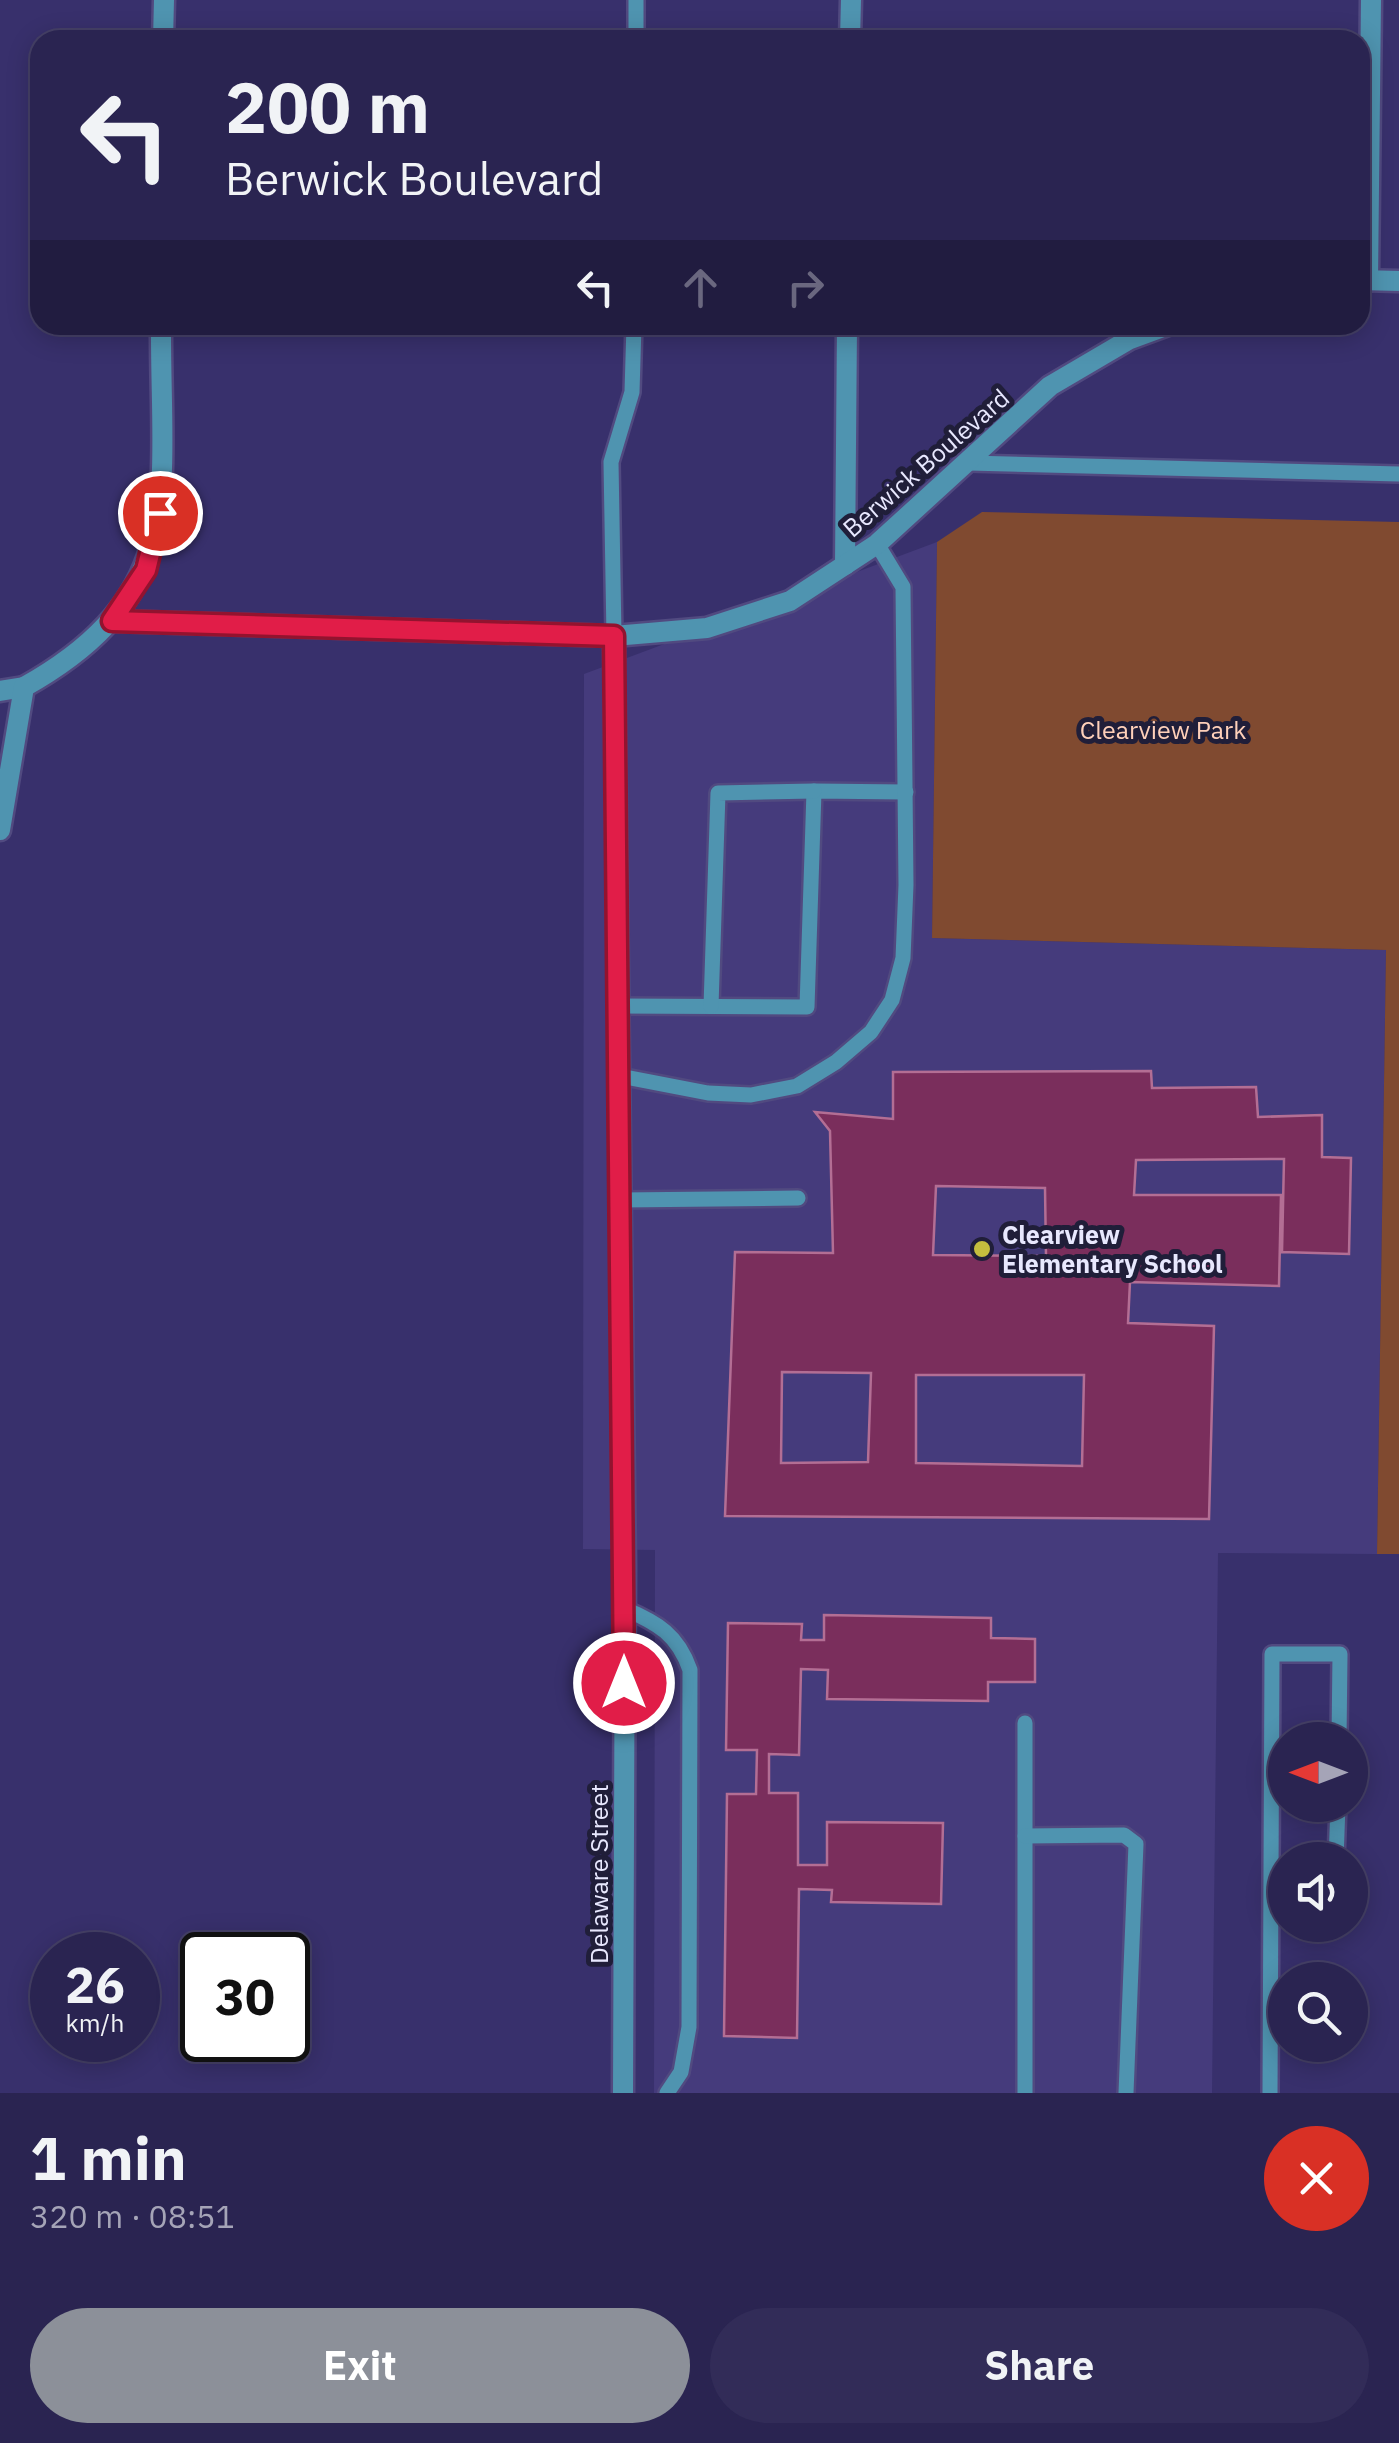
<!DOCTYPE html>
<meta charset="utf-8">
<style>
body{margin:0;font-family:"IBM Plex Sans",sans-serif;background:#322c58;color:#f1f3f6;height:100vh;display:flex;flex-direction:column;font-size:38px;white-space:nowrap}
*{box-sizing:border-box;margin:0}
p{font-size:32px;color:#a5a4b7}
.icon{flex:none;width:55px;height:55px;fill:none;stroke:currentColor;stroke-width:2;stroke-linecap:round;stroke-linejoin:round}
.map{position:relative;height:2093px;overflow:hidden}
.sheet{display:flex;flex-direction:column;background:#2a2451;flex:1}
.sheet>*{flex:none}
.hud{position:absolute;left:30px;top:30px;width:1340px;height:305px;border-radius:30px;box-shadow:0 5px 25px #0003,0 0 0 2px #464168;background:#2a2451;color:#f1f3f6;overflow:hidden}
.needle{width:65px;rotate:270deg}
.tools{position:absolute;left:1268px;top:1722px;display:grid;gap:20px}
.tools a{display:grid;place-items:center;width:100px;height:100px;border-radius:50%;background:#2a2451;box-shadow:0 5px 25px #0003,0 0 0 2px #464168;font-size:50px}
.speed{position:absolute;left:30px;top:1932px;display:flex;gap:20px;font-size:50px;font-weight:700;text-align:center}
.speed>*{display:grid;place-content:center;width:130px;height:130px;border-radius:50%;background:#2a2451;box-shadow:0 5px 25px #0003,0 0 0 2px #464168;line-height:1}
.speed small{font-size:25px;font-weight:400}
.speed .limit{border:5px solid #111;border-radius:15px;background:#fff;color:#111}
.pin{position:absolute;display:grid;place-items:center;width:85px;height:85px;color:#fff;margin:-42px;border:5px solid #fff;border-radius:50%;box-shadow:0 2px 10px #0007}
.me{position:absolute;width:110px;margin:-55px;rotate:0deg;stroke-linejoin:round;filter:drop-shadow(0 0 8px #0008)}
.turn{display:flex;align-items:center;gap:35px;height:210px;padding:0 30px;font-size:45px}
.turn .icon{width:130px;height:130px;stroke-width:2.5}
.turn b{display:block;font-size:70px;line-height:85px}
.lanes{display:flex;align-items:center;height:95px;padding:0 30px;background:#0003;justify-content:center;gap:50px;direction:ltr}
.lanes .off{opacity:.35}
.round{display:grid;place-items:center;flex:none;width:105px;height:105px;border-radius:52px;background:#322c58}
.overview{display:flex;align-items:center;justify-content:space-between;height:170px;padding:0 30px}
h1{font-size:60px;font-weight:700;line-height:75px}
.button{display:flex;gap:20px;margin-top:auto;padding:20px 30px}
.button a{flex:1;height:115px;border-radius:60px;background:#8c9099;color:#fff;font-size:40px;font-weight:700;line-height:115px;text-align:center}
.button a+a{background:#322c58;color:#f1f3f6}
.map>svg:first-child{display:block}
.built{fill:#453b7c}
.green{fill:#804a30}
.building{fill:#7a2e5c;stroke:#b36e94;stroke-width:2.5;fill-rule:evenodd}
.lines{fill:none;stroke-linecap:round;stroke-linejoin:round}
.lane-casing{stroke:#514a80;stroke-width:20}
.street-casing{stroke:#514a80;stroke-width:25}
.lane{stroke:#4f94b0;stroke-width:15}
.street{stroke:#4f94b0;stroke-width:20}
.route-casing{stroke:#92132f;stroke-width:25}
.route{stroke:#e11d48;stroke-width:18}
.poi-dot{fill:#c4bd3e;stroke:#201e39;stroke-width:4}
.labels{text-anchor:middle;stroke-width:10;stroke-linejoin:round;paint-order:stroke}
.street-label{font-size:25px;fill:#e8e8fe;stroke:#201e39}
.park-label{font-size:25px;fill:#fed0ba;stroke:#201e39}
.poi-label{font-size:25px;font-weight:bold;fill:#e8e8fe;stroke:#201e39;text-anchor:start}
</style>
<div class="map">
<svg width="1399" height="2093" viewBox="0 0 1399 2093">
<rect width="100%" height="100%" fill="#38306c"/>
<path class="built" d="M 937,542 L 932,938 L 1386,950 L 1377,1554 L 1218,1553 L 1212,2093 L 654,2093 L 655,1550 L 583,1549 L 584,674 Z"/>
<path class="green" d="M 982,512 L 1399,522 L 1399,1554 L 1377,1554 L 1386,950 L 932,938 L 937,542 Z"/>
<g class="building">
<path d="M 1151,1071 L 1152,1088 L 1256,1087 L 1258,1117 L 1322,1115 L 1322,1157 L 1351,1158 L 1349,1254 L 1282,1252 L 1284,1159 L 1136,1160 L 1134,1195 L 1281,1195 L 1279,1286 L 1130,1282 L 1128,1323 L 1214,1326 L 1209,1519 L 725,1516 L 735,1252 L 833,1253 L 830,1131 L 815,1112 L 893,1119 L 893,1072 ZM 936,1186 L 1045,1188 L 1046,1256 L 933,1255 ZM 782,1372 L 871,1373 L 868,1462 L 781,1463 ZM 916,1375 L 1084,1375 L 1082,1466 L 916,1463 Z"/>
<path d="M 824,1615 L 991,1618 L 991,1638 L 1035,1639 L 1035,1682 L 988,1682 L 988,1701 L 827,1699 L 828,1670 L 801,1669 L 799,1755 L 769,1754 L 769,1793 L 798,1793 L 798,1865 L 827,1865 L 827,1822 L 943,1823 L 941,1904 L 831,1902 L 832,1890 L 799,1889 L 797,2038 L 724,2036 L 727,1794 L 756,1794 L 757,1750 L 726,1750 L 728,1623 L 802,1624 L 801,1640 L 824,1640 Z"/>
</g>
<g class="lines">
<defs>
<g id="lane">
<path d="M 636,40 L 636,0"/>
<path d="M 969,463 L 1399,474"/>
<path d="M 614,636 L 611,462 L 632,392 L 634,325"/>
<path d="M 618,1006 L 807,1007 L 814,791 L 906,792"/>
<path d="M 711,1006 L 718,793 L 814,791"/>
<path d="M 620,1076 L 708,1093 L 751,1095 L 797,1086 L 836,1062 L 871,1032 L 892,1000 L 903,958 L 906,885 L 903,587 L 877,544"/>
<path d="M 621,1200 L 798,1198"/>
<path d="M 625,1609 C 658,1623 678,1635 690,1670 L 689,2027 L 681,2072 L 667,2093"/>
<path d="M 1025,1723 L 1025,2093"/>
<path d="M 1025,1836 L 1124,1835 L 1136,1844 L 1126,2093"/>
<path d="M 1336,1860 L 1338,1805"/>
<path d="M 1270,2093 L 1272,1654 L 1340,1654 L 1339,1740"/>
</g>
<g id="street">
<path d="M 163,40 L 164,0"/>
<path d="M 850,40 L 851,0"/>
<path d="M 1360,280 L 1399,281"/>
<path d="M 1368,281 L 1371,0"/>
<path d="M 845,565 L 847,325"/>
<path d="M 112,621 L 614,636 L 707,628 L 790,601 L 877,544 L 1050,386 L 1130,339 L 1168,325"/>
<path d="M 614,636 L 625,1566 L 623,2093"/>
<path d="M 0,691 L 24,687"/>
<path d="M 0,830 L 24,687 C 190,594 160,491 161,325"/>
</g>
</defs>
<use href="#lane" class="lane-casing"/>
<use href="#street" class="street-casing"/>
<use href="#lane" class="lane"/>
<use href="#street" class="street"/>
</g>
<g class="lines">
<defs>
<path id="route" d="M 160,513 L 146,570 L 112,621 L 614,636 L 624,1683"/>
</defs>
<use href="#route" class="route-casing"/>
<use href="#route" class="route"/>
</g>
<circle class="poi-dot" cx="982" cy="1249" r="10"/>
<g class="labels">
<g class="street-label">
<text transform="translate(926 463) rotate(-41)" y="9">Berwick Boulevard</text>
<text transform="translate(599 1874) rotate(-90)" y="9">Delaware Street</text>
</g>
<g class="park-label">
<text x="1163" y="739">Clearview Park</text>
</g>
<g class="poi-label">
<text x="1002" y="1244">Clearview<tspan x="1002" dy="29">Elementary School</tspan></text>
</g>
</g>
</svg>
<div class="tools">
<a><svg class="needle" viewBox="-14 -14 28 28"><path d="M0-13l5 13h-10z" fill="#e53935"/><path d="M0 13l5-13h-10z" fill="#a5a4b7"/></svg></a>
<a><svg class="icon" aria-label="sound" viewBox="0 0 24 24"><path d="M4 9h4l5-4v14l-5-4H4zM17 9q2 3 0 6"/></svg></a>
<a><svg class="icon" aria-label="search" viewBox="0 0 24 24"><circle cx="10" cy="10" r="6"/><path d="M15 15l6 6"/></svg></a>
</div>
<div class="speed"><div>26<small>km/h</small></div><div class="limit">30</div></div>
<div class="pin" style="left:160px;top:513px;background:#d93025"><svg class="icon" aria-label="arrive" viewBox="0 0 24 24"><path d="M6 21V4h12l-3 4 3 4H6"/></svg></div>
<svg class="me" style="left:624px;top:1683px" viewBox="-20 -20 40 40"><circle r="17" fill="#e11d48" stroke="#fff" stroke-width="3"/><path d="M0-11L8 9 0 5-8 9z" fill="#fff"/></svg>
<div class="hud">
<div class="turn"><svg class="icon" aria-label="left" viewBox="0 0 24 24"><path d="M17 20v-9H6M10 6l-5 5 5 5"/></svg><div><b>200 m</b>Berwick Boulevard</div></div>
<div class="lanes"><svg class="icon" aria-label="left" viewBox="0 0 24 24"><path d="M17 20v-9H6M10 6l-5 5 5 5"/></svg><svg class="icon off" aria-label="ahead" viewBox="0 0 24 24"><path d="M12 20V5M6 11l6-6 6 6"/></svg><svg class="icon off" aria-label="right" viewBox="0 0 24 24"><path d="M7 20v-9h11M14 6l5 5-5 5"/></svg></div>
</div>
</div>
<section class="sheet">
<div class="overview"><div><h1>1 min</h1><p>320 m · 08:51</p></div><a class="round" style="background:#d93025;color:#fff"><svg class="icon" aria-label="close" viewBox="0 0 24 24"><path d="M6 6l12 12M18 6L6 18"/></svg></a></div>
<div class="button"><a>Exit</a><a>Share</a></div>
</section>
